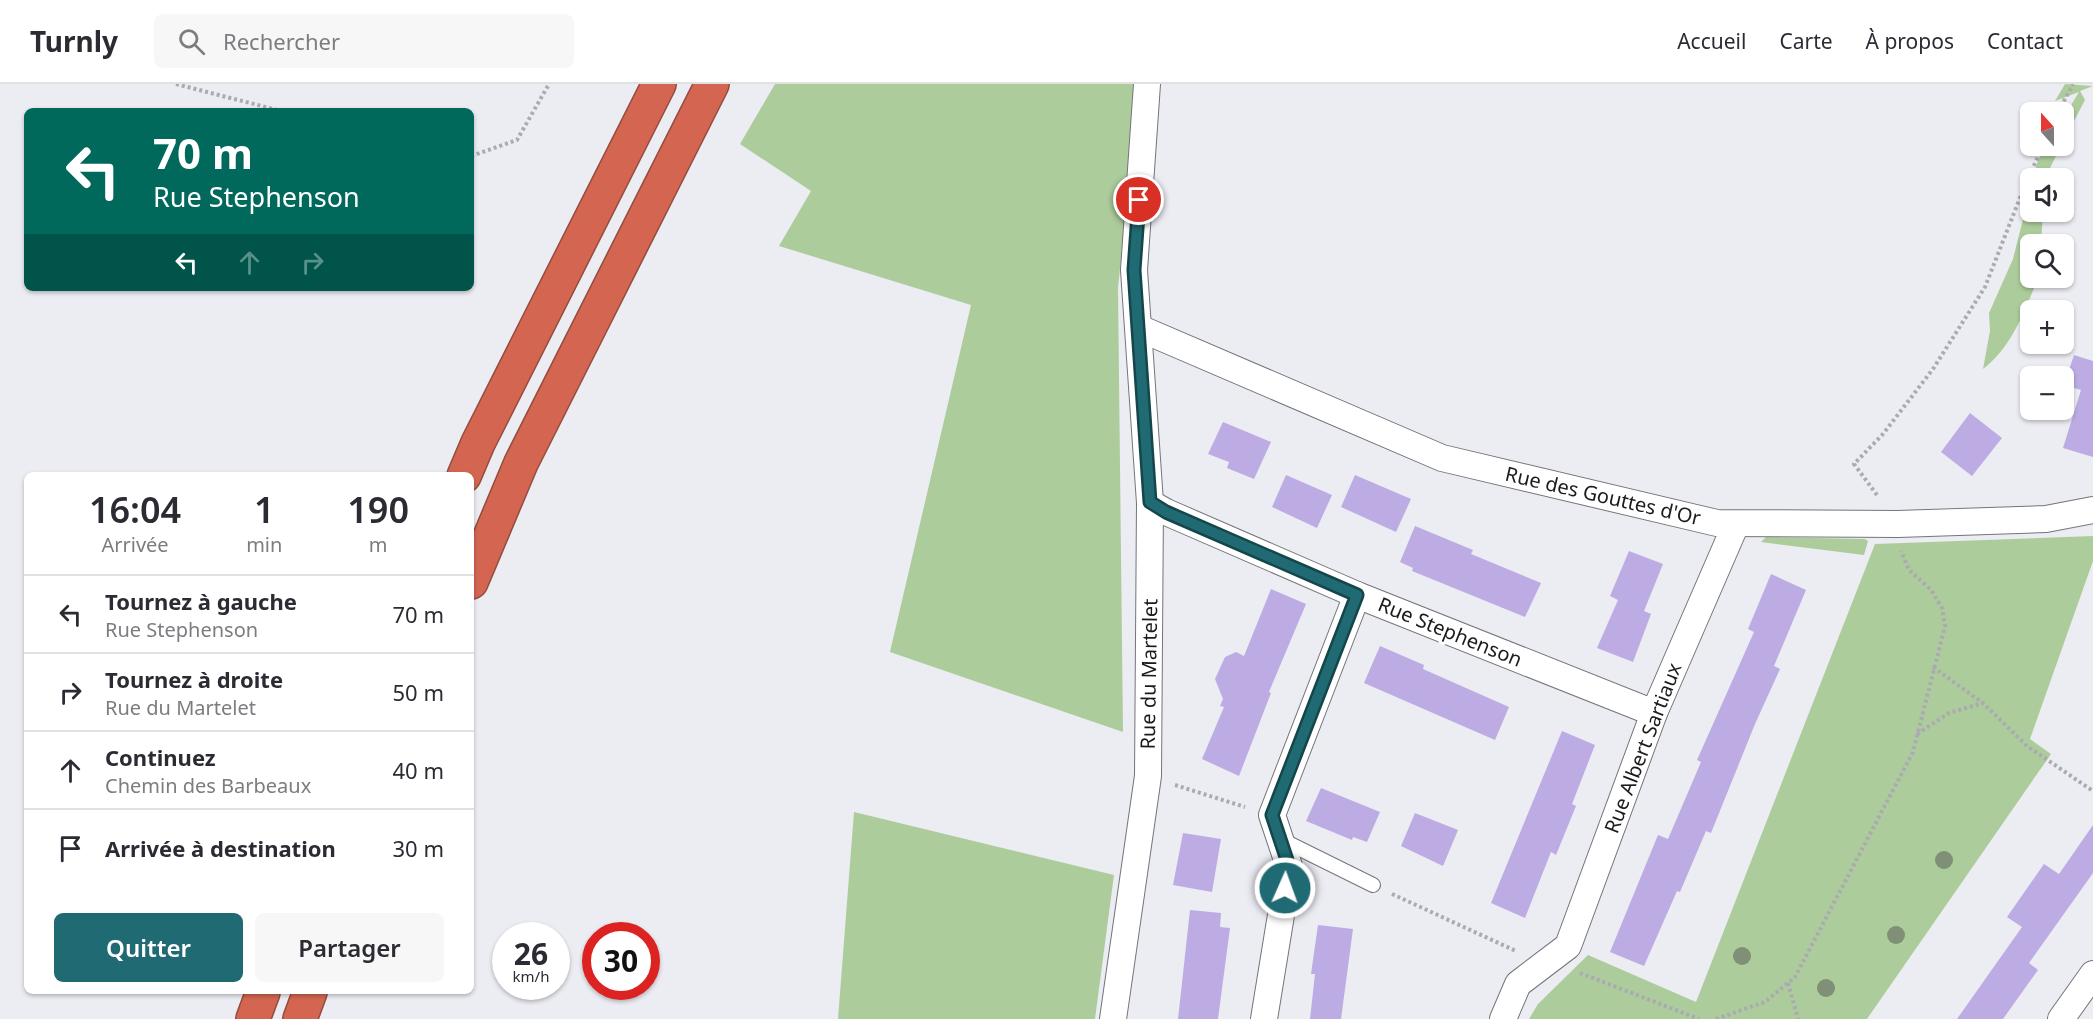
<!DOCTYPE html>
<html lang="fr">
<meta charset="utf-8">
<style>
body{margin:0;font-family:"Noto Sans",sans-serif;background:#f7f7f7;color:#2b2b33;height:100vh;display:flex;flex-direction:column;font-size:22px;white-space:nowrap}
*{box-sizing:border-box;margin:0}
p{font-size:20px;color:#7c7c81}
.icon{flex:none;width:33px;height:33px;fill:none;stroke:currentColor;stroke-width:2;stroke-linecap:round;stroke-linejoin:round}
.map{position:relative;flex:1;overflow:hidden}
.details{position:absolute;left:24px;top:388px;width:450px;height:522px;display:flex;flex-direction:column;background:#fff;border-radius:9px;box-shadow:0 2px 4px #0004}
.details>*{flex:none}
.top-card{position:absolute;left:24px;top:24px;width:450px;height:183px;border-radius:9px;box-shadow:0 2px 4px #0004;background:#00695c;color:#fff;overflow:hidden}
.needle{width:39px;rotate:339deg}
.buttons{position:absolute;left:2020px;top:18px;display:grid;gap:12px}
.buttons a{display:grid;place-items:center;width:54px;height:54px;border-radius:9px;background:#fff;box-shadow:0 2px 4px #0004;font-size:30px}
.speed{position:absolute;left:492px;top:838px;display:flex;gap:12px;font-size:30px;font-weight:700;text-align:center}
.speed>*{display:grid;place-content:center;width:78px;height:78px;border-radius:50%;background:#fff;box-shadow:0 2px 4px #0004;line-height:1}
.speed small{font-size:15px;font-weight:400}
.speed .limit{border:9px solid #d22;background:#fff;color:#111}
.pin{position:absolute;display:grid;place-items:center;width:51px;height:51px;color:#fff;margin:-26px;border:3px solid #fff;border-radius:50%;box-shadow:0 2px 6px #0007}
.me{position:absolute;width:66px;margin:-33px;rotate:2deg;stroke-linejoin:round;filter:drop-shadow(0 0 4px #0008)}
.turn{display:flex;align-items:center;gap:21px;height:126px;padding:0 30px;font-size:27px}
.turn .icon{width:78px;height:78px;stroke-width:2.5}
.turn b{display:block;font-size:42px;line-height:51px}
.lanes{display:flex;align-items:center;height:57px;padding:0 30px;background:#0003;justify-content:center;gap:30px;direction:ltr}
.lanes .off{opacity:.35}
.eta{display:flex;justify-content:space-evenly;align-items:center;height:102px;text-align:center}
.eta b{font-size:36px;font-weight:600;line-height:42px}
.cta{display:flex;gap:12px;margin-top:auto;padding:12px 30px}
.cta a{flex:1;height:69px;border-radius:9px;background:#206b73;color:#fff;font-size:24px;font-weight:600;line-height:69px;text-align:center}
.cta a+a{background:#f7f7f7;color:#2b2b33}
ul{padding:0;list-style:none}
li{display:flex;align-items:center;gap:18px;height:78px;padding:0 30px;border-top:2px solid #e1e1e2}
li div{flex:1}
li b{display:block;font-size:22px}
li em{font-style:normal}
header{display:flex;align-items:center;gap:36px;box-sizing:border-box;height:84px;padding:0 30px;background:#fff;border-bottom:2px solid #e1e1e2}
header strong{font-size:28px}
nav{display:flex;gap:33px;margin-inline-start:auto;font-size:21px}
.search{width:420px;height:54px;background:#f7f7f7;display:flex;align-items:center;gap:15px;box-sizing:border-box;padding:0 21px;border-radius:9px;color:#7c7c81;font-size:22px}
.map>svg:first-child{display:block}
.green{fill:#adcc9c}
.building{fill:#bdace3}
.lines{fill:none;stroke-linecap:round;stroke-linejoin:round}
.lane-casing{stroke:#74747b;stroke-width:16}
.street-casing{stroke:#74747b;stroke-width:28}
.highway-casing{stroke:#934c3f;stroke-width:36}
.path{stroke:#aaaab0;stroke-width:4;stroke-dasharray:3 3;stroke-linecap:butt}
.lane{stroke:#fff;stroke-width:14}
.street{stroke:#fff;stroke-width:26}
.highway{stroke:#d46651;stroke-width:33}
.tree{fill:#7f9076}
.route-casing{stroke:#15464b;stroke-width:15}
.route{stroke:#206b73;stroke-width:10}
.labels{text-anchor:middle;stroke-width:6;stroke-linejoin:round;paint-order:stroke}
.street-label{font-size:20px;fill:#1b1b1d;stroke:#fff}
</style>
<header>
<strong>Turnly</strong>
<div class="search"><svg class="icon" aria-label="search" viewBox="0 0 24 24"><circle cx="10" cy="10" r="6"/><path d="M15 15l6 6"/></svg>Rechercher</div>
<nav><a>Accueil</a><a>Carte</a><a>À propos</a><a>Contact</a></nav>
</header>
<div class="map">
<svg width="2093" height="935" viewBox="0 0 2093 935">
<rect width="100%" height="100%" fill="#ececf3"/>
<g class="green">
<path d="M 775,0 L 1139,0 L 1118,204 L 1123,648 L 890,568 L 971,221 L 779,162 L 811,107 L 740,60 Z"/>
<path d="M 2065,0 L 2093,2 L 2080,7 L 2085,16 L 2064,56 L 2064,33 L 2079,8 L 2055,17 Z"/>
<path d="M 2047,62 L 2061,62 L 2045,94 L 2033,94 L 2038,76 Z"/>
<path d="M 2031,103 L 2031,128 L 2043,128 L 2041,160 L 2031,160 L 2031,194 L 2038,194 C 2025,226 2012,263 1983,285 L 1990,247 L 1989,229 L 2013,175 Z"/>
<path d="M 2093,452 L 2093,477 L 2030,655 L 2051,670 L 1867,935 L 1529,935 L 1538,920 L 1588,871 L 1696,918 L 1875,460 Z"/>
<path d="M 1766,453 L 1865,455 L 1868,457 L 1864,471 L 1761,458 Z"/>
<path d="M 854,728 L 1114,791 L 1095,935 L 838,935 Z"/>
</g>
<g class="building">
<path d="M 2074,271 L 2093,277 L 2093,373 L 2063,364 L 2081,306 L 2064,301 Z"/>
<path d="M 1970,329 L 2002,354 L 1972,392 L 1941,368 Z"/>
<path d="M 1223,338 L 1271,358 L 1254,395 L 1227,384 L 1229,378 L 1208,370 Z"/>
<path d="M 1286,391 L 1332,411 L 1317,444 L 1272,423 Z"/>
<path d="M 1355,391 L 1411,415 L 1396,448 L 1341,423 Z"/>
<path d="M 1415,442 L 1473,466 L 1471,470 L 1541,499 L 1525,533 L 1412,487 L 1413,484 L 1400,478 Z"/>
<path d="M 1629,467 L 1663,480 L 1644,527 L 1651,530 L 1633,578 L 1597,564 L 1618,516 L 1610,512 Z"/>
<path d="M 1771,490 L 1806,506 L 1774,582 L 1780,585 L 1755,640 L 1711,749 L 1706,747 L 1680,808 L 1677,807 L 1644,882 L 1610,868 L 1658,751 L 1668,755 L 1701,678 L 1697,676 L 1754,548 L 1748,545 Z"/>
<path d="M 1271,505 L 1306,520 L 1269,608 L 1271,609 L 1239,692 L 1202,675 L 1224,623 L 1220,622 L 1223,615 L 1215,595 L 1225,573 L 1236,568 L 1244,572 Z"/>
<path d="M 1380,562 L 1424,581 L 1423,585 L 1509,623 L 1495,656 L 1364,599 Z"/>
<path d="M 1562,647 L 1595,661 L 1572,720 L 1576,722 L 1556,771 L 1551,768 L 1525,834 L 1491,819 Z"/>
<path d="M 1321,704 L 1380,728 L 1367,758 L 1353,753 L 1352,756 L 1306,737 Z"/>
<path d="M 1415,729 L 1458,746 L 1443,782 L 1401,762 Z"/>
<path d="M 2093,741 L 2093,789 L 2029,879 L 2038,886 L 2003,935 L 1957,935 L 2022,843 L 2007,833 L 2044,780 L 2059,790 Z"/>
<path d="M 1183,749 L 1221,755 L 1212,808 L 1173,801 Z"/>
<path d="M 1190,826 L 1221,829 L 1220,843 L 1230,844 L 1218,935 L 1178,935 Z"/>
<path d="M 1318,841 L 1353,845 L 1341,935 L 1310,935 L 1315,890 L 1311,890 Z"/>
</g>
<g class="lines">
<defs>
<path id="lane" d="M 1282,756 L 1373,801"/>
<g id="street">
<path d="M 1139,244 L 1442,374 L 1717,439 L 1898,440 L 2046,435 L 2093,426"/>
<path d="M 1150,419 L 1166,428 L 1357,511 L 1654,629"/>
<path d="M 1113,935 L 1148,692 L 1150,419 L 1134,186 L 1147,0"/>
<path d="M 1264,935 L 1289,782 L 1272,731 L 1357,511"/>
<path d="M 1503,935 L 1518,900 L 1568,862 L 1654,629 L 1736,440"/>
<path d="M 2061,935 L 2093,890"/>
</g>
<g id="highway">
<path d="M 464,392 L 478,359 L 659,0"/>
<path d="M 471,498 L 521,379 L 712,0"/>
<path d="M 253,935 L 263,908"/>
<path d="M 300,935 L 310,908"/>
</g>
</defs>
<use href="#lane" class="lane-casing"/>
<use href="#street" class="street-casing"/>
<use href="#highway" class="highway-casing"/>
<g class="path">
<path d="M 176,0 L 281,27"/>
<path d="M 2058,28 L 2073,0"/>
<path d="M 471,72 L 517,56 L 549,0"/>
<path d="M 1877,411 L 1854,380 L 1883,350 L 1933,285 L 1985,203 L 2025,101 L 2043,62"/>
<path d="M 1933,583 L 1983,619 L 2027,662 L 2093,707"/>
<path d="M 1917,650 L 1949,629 L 1983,619"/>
<path d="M 1175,701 L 1245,723"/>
<path d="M 1392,810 L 1516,867"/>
<path d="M 1580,889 L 1699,935"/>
<path d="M 1788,899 L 1798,935"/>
<path d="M 1716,935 L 1765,918 L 1795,893 L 1913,668 L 1945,542 L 1942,524 L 1931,506 L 1909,486 L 1901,467"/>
</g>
<use href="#lane" class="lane"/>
<use href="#street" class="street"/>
<use href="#highway" class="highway"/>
</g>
<g class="tree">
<circle cx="1944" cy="776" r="9"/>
<circle cx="1896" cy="851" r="9"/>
<circle cx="1742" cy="872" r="9"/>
<circle cx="1826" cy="904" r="9"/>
</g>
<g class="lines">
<defs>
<path id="route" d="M 1139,116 L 1134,186 L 1150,418 L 1166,428 L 1357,511 L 1272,731 L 1289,782 L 1285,804"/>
</defs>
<use href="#route" class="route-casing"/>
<use href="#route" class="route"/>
</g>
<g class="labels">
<g class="street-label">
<text transform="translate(1603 412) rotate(13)" y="7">Rue des Gouttes d'Or</text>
<text transform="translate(1450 548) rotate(22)" y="7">Rue Stephenson</text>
<text transform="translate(1149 590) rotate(-89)" y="7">Rue du Martelet</text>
<text transform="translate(1643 664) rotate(-69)" y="7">Rue Albert Sartiaux</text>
</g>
</g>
</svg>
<div class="buttons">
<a><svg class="needle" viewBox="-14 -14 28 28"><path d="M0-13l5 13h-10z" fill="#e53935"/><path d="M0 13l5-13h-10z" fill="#7c7c81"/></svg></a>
<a><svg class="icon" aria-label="sound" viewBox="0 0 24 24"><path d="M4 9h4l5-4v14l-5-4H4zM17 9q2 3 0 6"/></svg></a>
<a><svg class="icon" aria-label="search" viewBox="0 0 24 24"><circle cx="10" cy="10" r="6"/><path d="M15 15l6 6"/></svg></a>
<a>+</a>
<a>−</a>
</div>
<div class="speed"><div>26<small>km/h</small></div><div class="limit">30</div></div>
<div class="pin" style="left:1139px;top:116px;background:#d93025"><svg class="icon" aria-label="arrive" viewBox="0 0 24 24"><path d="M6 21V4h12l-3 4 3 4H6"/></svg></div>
<svg class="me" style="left:1285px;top:804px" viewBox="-20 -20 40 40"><circle r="17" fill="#206b73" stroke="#fff" stroke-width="3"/><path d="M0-11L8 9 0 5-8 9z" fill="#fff"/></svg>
<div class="top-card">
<div class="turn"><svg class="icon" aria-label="left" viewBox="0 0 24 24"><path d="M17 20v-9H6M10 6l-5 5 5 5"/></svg><div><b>70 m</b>Rue Stephenson</div></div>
<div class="lanes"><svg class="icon" aria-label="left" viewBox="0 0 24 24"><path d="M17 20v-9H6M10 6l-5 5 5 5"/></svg><svg class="icon off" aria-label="ahead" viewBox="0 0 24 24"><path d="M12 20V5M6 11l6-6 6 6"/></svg><svg class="icon off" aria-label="right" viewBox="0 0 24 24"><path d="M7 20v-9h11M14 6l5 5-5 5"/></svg></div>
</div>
<section class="details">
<div class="eta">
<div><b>16:04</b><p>Arrivée</p></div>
<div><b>1</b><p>min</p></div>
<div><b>190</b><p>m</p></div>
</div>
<ul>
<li><svg class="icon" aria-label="left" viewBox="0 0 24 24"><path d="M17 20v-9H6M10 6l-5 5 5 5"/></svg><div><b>Tournez à gauche</b><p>Rue Stephenson</p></div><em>70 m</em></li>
<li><svg class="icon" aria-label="right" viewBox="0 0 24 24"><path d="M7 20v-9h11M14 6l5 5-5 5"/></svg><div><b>Tournez à droite</b><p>Rue du Martelet</p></div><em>50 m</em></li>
<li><svg class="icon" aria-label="ahead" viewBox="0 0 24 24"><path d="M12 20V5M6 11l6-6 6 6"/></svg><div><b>Continuez</b><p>Chemin des Barbeaux</p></div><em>40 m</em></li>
<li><svg class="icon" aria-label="arrive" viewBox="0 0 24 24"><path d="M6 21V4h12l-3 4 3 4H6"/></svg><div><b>Arrivée à destination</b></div><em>30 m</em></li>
</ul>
<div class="cta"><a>Quitter</a><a>Partager</a></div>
</section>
</div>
